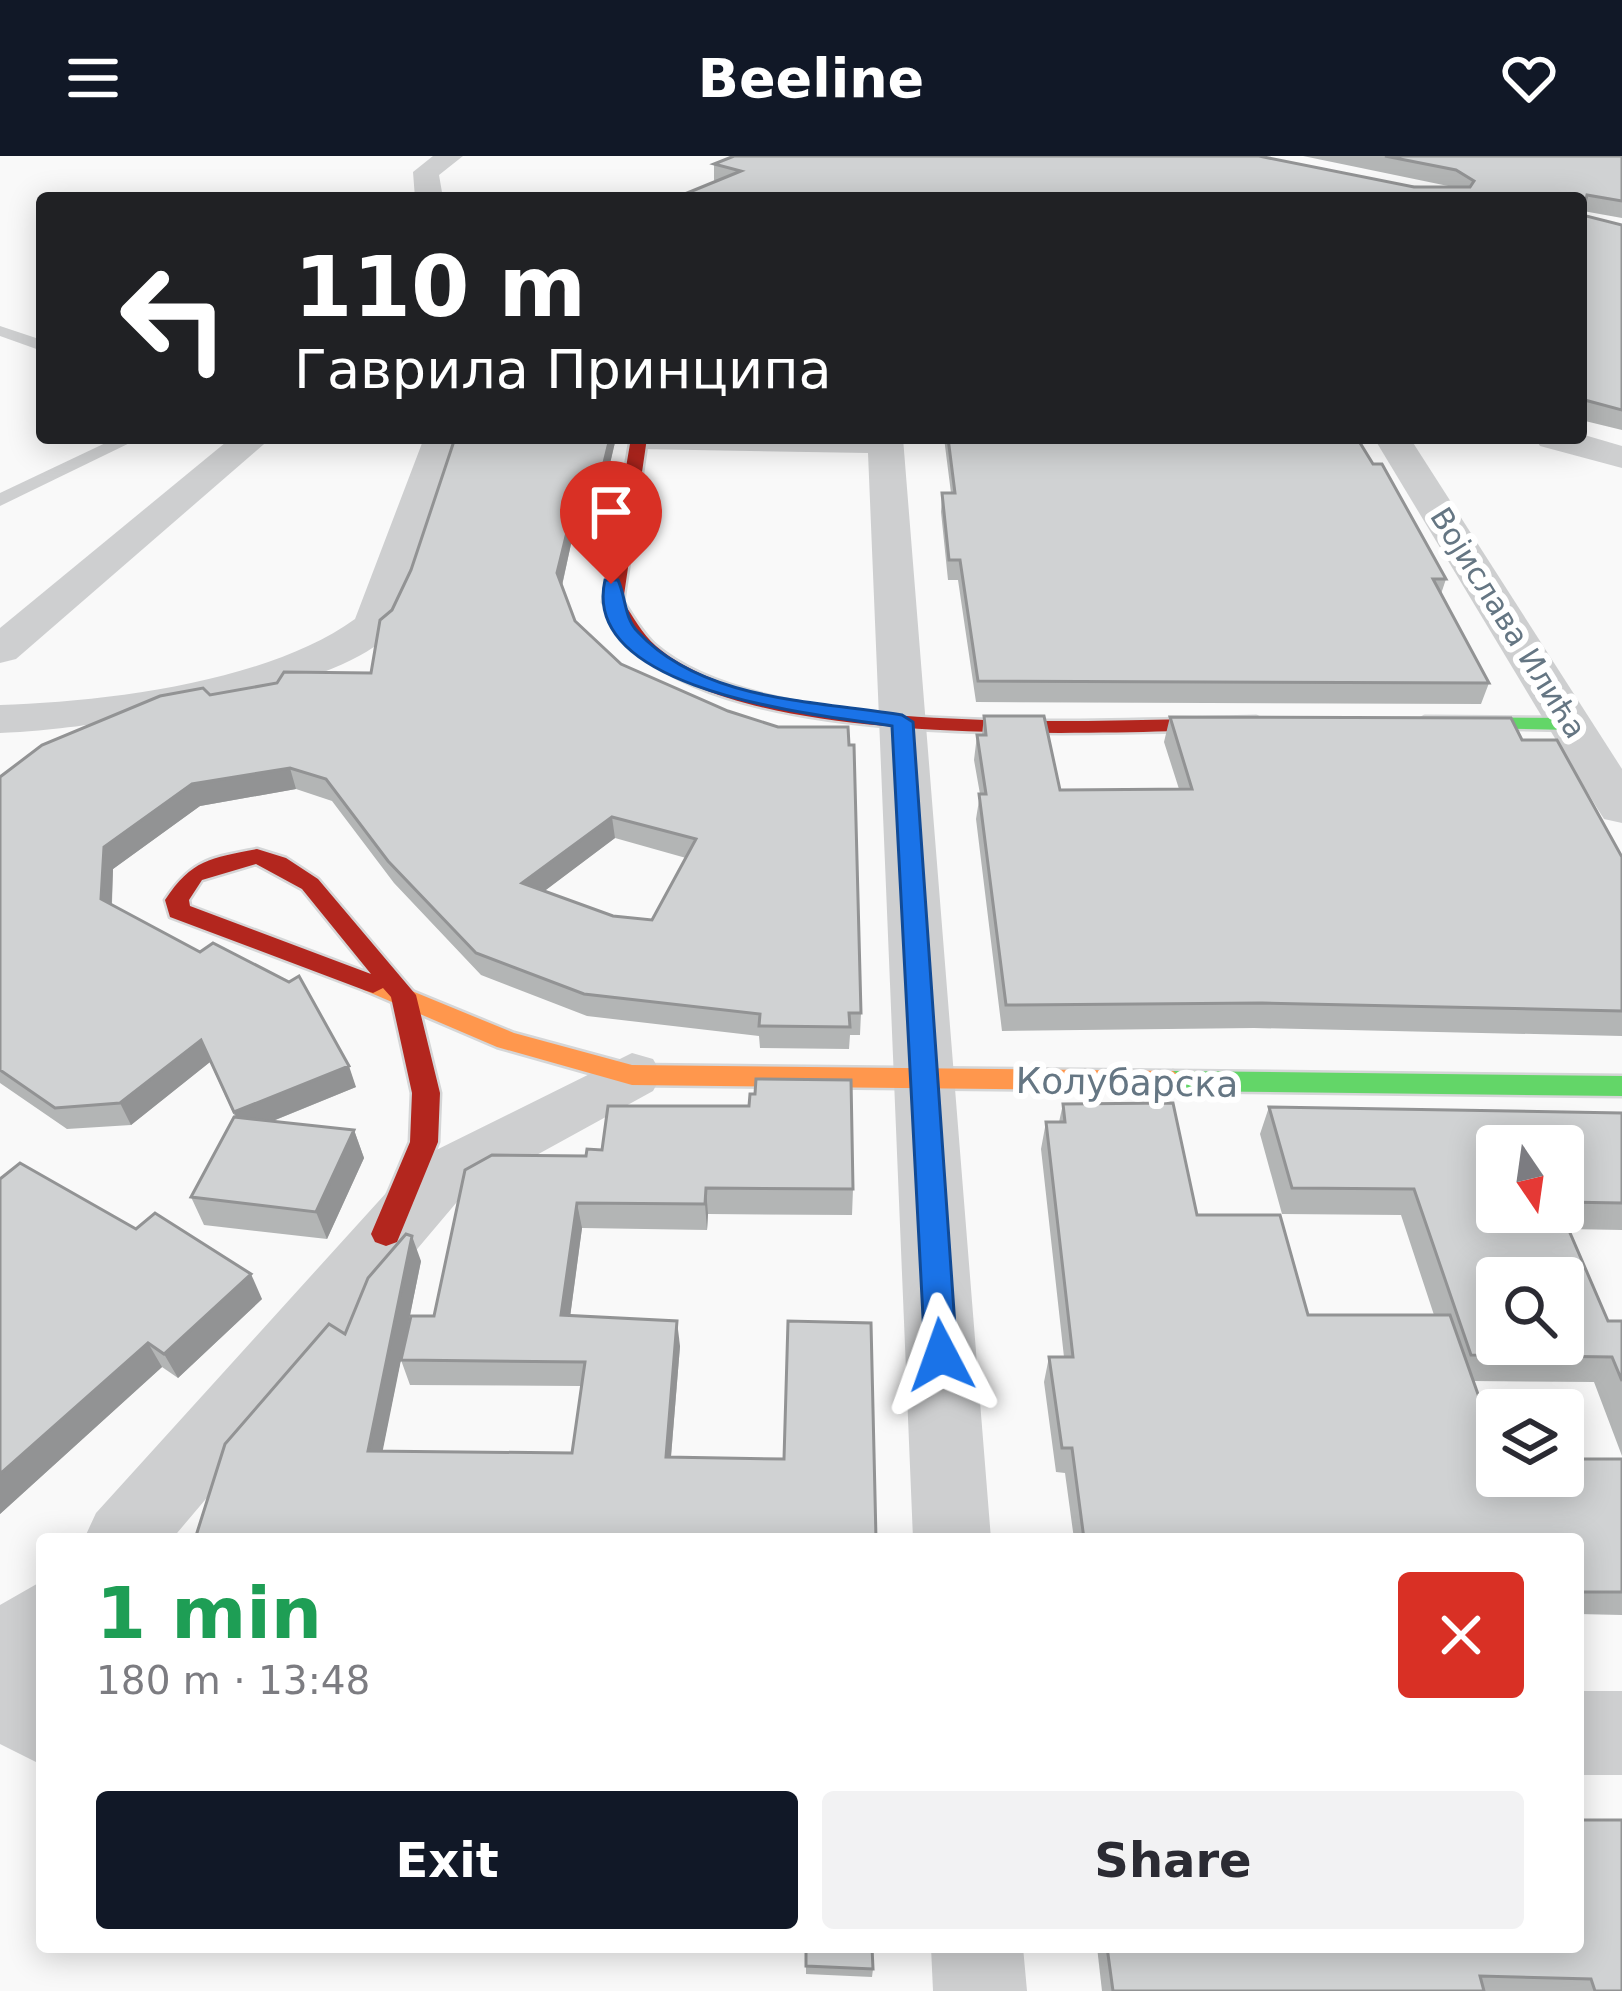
<!DOCTYPE html>
<meta charset="utf-8">
<style>
body{margin:0;font-family:"DejaVu Sans",sans-serif;background:#f2f2f3;color:#2b2b33;height:100vh;display:flex;flex-direction:column;font-size:45px;white-space:nowrap}
*{box-sizing:border-box;margin:0}
p{font-size:39px;color:#7c7c81}
.icon{flex:none;width:66px;height:66px;fill:none;stroke:currentColor;stroke-width:2;stroke-linecap:round;stroke-linejoin:round}
.map{position:relative;flex:1;overflow:hidden}
.drawer{position:absolute;left:36px;top:1377px;width:1548px;height:420px;display:flex;flex-direction:column;background:#fff;border-radius:12px;box-shadow:0 6px 30px #0003}
.drawer>*{flex:none}
.hud{position:absolute;left:36px;top:36px;width:1551px;height:252px;border-radius:12px;box-shadow:0 6px 30px #0003;background:#202124;color:#fff;overflow:hidden}
.needle{width:78px;rotate:167deg}
.buttons{position:absolute;left:1476px;top:969px;display:grid;gap:24px}
.buttons a{display:grid;place-items:center;width:108px;height:108px;border-radius:12px;background:#fff;box-shadow:0 6px 30px #0003;font-size:60px}
.pin{position:absolute;display:grid;place-items:center;width:102px;height:102px;color:#fff;margin:-123px -51px;border-radius:50% 50% 50% 0;rotate:-45deg;box-shadow:0 0 12px #0007}
.pin .icon{rotate:45deg}
.me{position:absolute;width:132px;margin:-66px;rotate:356deg;stroke-linejoin:round;filter:drop-shadow(0 0 9px #0008)}
.turn{display:flex;align-items:center;gap:42px;height:252px;padding:0 60px;font-size:54px}
.turn .icon{width:156px;height:156px;stroke-width:2.5}
.turn b{display:block;font-size:84px;line-height:102px}
.round{display:grid;place-items:center;flex:none;width:126px;height:126px;border-radius:12px;background:#f2f2f3}
.head{display:flex;align-items:center;justify-content:space-between;height:204px;padding:0 60px}
h1{font-size:72px;font-weight:800;line-height:90px;color:#1e9e55}
.action{display:flex;gap:24px;margin-top:auto;padding:24px 60px}
.action a{flex:1;height:138px;border-radius:12px;background:#111827;color:#fff;font-size:48px;font-weight:800;line-height:138px;text-align:center}
.action a+a{background:#f2f2f3;color:#2b2b33}
header{display:flex;justify-content:space-between;align-items:center;height:156px;padding:0 60px;background:#111827;color:#fff;font-size:54px;font-weight:800}
.map>svg:first-child{display:block}
.lines{fill:none;stroke-linecap:round;stroke-linejoin:round}
.fast-casing{stroke:#d5d6d7;stroke-width:5}
.slow-casing{stroke:#d5d6d7;stroke-width:5}
.jam-casing{stroke:#d5d6d7;stroke-width:5}
.lane{fill:#cecfd0;fill-rule:evenodd}
.street{fill:#cecfd0;fill-rule:evenodd}
.fast{fill:#63d668;fill-rule:evenodd}
.slow{fill:#ff974d;fill-rule:evenodd}
.jam{fill:#b3261e;fill-rule:evenodd}
.wall{fill:#b3b5b5;fill-rule:evenodd}
.shaded-wall{fill:#929394}
.building{fill:#d0d2d3;stroke:#929394;stroke-width:3;fill-rule:evenodd}
.route{fill:#1a73e8;stroke:#114b97;stroke-width:3}
.labels{text-anchor:middle;stroke-width:12;stroke-linejoin:round;paint-order:stroke}
.far-street-label{font-size:30px;fill:#657683;stroke:#fff}
.street-label{font-size:36px;fill:#657683;stroke:#fff}
</style>
<header><svg class="icon" aria-label="menu" viewBox="0 0 24 24"><path d="M4 6h16M4 12h16M4 18h16"/></svg>Beeline<svg class="icon" aria-label="heart" viewBox="0 0 24 24"><path d="M12 20l-8-8c-3-5 5-10 8-4 3-6 11-1 8 4z"/></svg></header>
<div class="map">
<svg width="1622" height="1835" viewBox="0 0 1622 1835">
<rect width="100%" height="100%" fill="#f9f9f9"/>
<g class="lines">
<defs>
<g id="fast">
<path d="M 1425,561 L 1572,562 L 1583,568 L 1572,574 L 1418,571 L 1414,567 Z"/>
<path d="M 1173,915 L 1622,920 L 1622,940 L 1173,935 L 1159,925 Z"/>
</g>
<path id="slow" d="M 373,819 L 514,877 L 632,909 L 1173,915 L 1187,925 L 1173,935 L 632,929 L 497,891 L 364,834 L 360,828 L 364,822 Z"/>
<g id="jam">
<path d="M 631,282 L 647,282 L 623,446 C 633,460 642,478 656,490 C 766,585 1111,564 1256,561 L 1267,567 L 1256,573 C 1108,576 755,597 642,498 C 626,484 615,463 603,446 Z"/>
<path d="M 257,693 L 286,702 L 318,723 L 416,839 L 440,937 L 438,986 L 397,1086 L 386,1090 L 375,1086 L 371,1078 L 410,986 L 412,937 L 391,841 L 383,832 L 373,837 L 364,834 L 170,761 L 165,744 C 192,703 211,702 257,693 ZM 256,708 L 302,733 L 371,818 L 190,750 L 189,744 L 202,724 Z"/>
</g>
</defs>
<use href="#fast" class="fast-casing"/>
<use href="#slow" class="slow-casing"/>
<use href="#jam" class="jam-casing"/>
<g class="lane">
<path d="M 0,170 L 42,184 L 42,195 L 0,180 Z"/>
<path d="M 116,282 L 140,282 L 0,350 L 0,337 Z"/>
</g>
<g class="street">
<path d="M 433,0 L 463,0 L 439,19 L 443,42 L 415,42 L 413,16 Z"/>
<path d="M 1581,278 L 1622,290 L 1622,312 L 1540,290 L 1535,282 Z"/>
<path d="M 231,282 L 271,282 L 16,503 L 0,507 L 0,472 Z"/>
<path d="M 424,282 L 460,282 C 443,330 418,434 393,472 C 352,537 77,575 0,577 L 0,549 C 106,546 268,526 355,463 Z"/>
<path d="M 621,282 L 903,282 L 991,1383 L 913,1383 L 868,297 L 639,293 Z"/>
<path d="M 1374,282 L 1410,282 L 1622,613 L 1622,667 L 1604,663 L 1597,652 Z"/>
<path d="M 632,897 L 653,903 L 662,919 L 653,935 L 462,1040 L 172,1383 L 84,1383 L 96,1357 L 416,1004 Z"/>
<path d="M 42,1425 L 42,1609 L 0,1588 L 0,1449 Z"/>
<rect x="1578" y="1535" width="44" height="84"/>
<path d="M 931,1791 L 1023,1791 L 1027,1835 L 933,1835 Z"/>
</g>
<use href="#fast" class="fast"/>
<use href="#slow" class="slow"/>
<use href="#jam" class="jam"/>
</g>
<g class="wall">
<path d="M 1303,0 L 1622,0 L 1622,62 L 1583,55 L 1582,59 L 1622,69 L 1622,274 L 1581,264 L 1581,42 L 717,25 L 714,24 L 714,8 L 1453,31 Z"/>
<path d="M 455,282 L 616,282 L 591,388 L 571,388 L 562,430 L 575,465 L 861,857 L 860,879 L 850,879 L 849,893 L 760,892 L 759,880 L 587,860 L 481,819 L 394,727 L 332,645 L 296,633 L 200,650 L 113,713 L 112,748 L 356,931 L 273,965 L 354,974 L 364,1002 L 327,1083 L 204,1069 L 191,1041 L 235,961 L 210,906 L 131,969 L 67,973 L 0,927 L 0,621 L 210,539 L 371,517 L 392,454 L 411,414 ZM 615,682 L 686,702 L 652,764 L 613,760 L 544,735 Z"/>
<path d="M 944,282 L 1357,282 L 1446,423 L 1441,438 L 1489,527 L 1481,548 L 976,546 L 958,424 L 948,424 L 941,356 L 942,337 L 951,337 Z"/>
<path d="M 984,560 L 1060,634 L 1179,633 L 1164,586 L 1170,561 L 1522,584 L 1622,701 L 1622,880 L 1254,872 L 1002,875 L 976,663 L 980,638 L 974,604 L 977,579 L 982,579 Z"/>
<path d="M 1063,948 L 1197,1059 L 1308,1159 L 1434,1159 L 1401,1059 L 1282,1058 L 1260,978 L 1269,951 L 1622,957 L 1622,1074 L 1568,1073 L 1608,1165 L 1622,1165 L 1622,1300 L 1594,1226 L 1473,1225 L 1497,1320 L 1622,1303 L 1622,1459 L 1578,1458 L 1578,1383 L 1074,1383 L 1065,1317 L 1056,1316 L 1044,1226 L 1049,1201 L 1064,1201 L 1041,993 L 1046,966 L 1059,966 ZM 1563,990 L 1563,1056 L 1497,1056 Z"/>
<path d="M 465,1014 L 853,1033 L 852,1059 L 708,1058 L 707,1074 L 582,1072 L 570,1160 L 680,1190 L 671,1301 L 876,1383 L 195,1383 L 345,1178 L 421,1105 L 382,1295 L 572,1297 L 581,1230 L 410,1229 L 401,1204 L 434,1160 Z"/>
<path d="M 0,1023 L 262,1143 L 178,1222 L 162,1211 L 0,1358 Z"/>
<path d="M 806,1791 L 873,1813 L 872,1821 L 806,1818 Z"/>
<path d="M 1097,1791 L 1578,1791 L 1622,1835 L 1102,1835 Z"/>
</g>
<g class="shaded-wall">
<path d="M 610,282 L 616,282 L 591,388 L 589,368 Z"/>
<path d="M 569,368 L 571,388 L 560,438 L 557,417 Z"/>
<path d="M 290,612 L 296,633 L 200,650 L 113,713 L 111,764 L 101,743 L 104,691 L 192,628 Z"/>
<path d="M 612,661 L 615,682 L 526,749 L 522,727 Z"/>
<path d="M 201,884 L 210,906 L 131,969 L 120,947 Z"/>
<path d="M 349,910 L 356,931 L 243,977 L 234,956 Z"/>
<path d="M 354,974 L 364,1002 L 327,1083 L 316,1056 Z"/>
<path d="M 706,1032 L 708,1058 L 707,1074 L 705,1048 Z"/>
<path d="M 577,1047 L 582,1072 L 567,1184 L 561,1159 Z"/>
<path d="M 412,1080 L 421,1105 L 378,1318 L 368,1295 Z"/>
<path d="M 251,1118 L 262,1143 L 178,1222 L 164,1198 Z"/>
<path d="M 677,1165 L 680,1190 L 669,1324 L 666,1301 Z"/>
<path d="M 148,1187 L 162,1211 L 0,1358 L 0,1318 Z"/>
</g>
<g class="building">
<path d="M 734,0 L 1259,0 L 1414,31 L 1470,31 L 1474,25 L 1456,14 L 1385,0 L 1622,0 L 1622,45 L 1587,39 L 1582,59 L 1622,69 L 1622,254 L 1581,243 L 1581,42 L 675,42 L 741,15 L 714,8 Z"/>
<path d="M 455,282 L 610,282 L 589,368 L 569,368 L 557,417 L 575,465 L 621,508 L 728,555 L 778,571 L 848,571 L 849,589 L 854,589 L 861,857 L 849,857 L 850,871 L 759,870 L 760,858 L 584,838 L 476,797 L 388,705 L 326,623 L 290,612 L 192,628 L 104,691 L 101,743 L 200,796 L 213,787 L 289,826 L 299,820 L 349,910 L 234,956 L 201,884 L 120,947 L 55,952 L 0,914 L 0,621 L 42,589 L 160,540 L 203,532 L 210,539 L 277,527 L 284,516 L 371,517 L 380,464 L 392,454 L 411,414 ZM 612,661 L 696,683 L 652,764 L 613,760 L 522,727 Z"/>
<path d="M 948,282 L 1357,282 L 1373,308 L 1382,308 L 1446,423 L 1433,423 L 1489,527 L 978,525 L 960,404 L 949,404 L 942,337 L 955,337 Z"/>
<path d="M 984,560 L 1044,560 L 1060,634 L 1192,633 L 1170,561 L 1511,562 L 1522,584 L 1557,584 L 1622,701 L 1622,855 L 1262,847 L 1006,849 L 979,638 L 986,638 L 977,579 L 986,579 Z"/>
<path d="M 756,923 L 851,924 L 853,1033 L 706,1032 L 705,1048 L 577,1047 L 561,1159 L 677,1165 L 666,1301 L 784,1303 L 788,1165 L 871,1167 L 876,1383 L 195,1383 L 225,1288 L 329,1168 L 345,1178 L 368,1122 L 406,1078 L 412,1080 L 368,1295 L 572,1297 L 585,1206 L 401,1204 L 411,1160 L 434,1160 L 465,1014 L 492,999 L 586,1000 L 587,993 L 602,994 L 608,950 L 749,950 L 750,938 L 755,938 Z"/>
<path d="M 1173,947 L 1197,1059 L 1280,1059 L 1308,1159 L 1450,1159 L 1497,1292 L 1497,1320 L 1563,1320 L 1563,1303 L 1622,1303 L 1622,1436 L 1578,1436 L 1578,1383 L 1084,1383 L 1072,1292 L 1062,1292 L 1049,1201 L 1073,1201 L 1046,966 L 1065,966 L 1063,948 Z"/>
<path d="M 1269,951 L 1622,957 L 1622,1047 L 1563,1046 L 1563,990 L 1497,990 L 1497,1056 L 1561,1056 L 1608,1165 L 1622,1165 L 1622,1225 L 1612,1201 L 1471,1199 L 1414,1033 L 1292,1032 ZM 1497,1122 L 1563,1122 L 1563,1188 L 1497,1188 Z"/>
<path d="M 234,961 L 354,974 L 316,1056 L 191,1041 Z"/>
<path d="M 20,1007 L 136,1073 L 155,1057 L 251,1118 L 164,1198 L 148,1187 L 0,1318 L 0,1023 Z"/>
<path d="M 1578,1664 L 1622,1664 L 1622,1835 L 1595,1835 L 1591,1823 L 1480,1820 L 1484,1835 L 1113,1835 L 1107,1791 L 1578,1791 Z"/>
<path d="M 806,1791 L 872,1791 L 873,1813 L 806,1810 Z"/>
</g>
<path class="route" d="M 605,424 L 618,424 C 626,441 624,462 638,476 C 702,545 816,545 902,559 L 913,566 L 957,1199 L 952,1209 L 930,1209 L 925,1199 L 892,570 C 822,559 579,537 605,424 Z"/>
<g class="labels">
<g class="far-street-label">
<text transform="translate(1508 467) rotate(58)" y="10">Војислава Илића</text>
</g>
<g class="street-label">
<text transform="translate(1127 926) rotate(1)" y="13">Колубарска</text>
</g>
</g>
</svg>
<div class="buttons">
<a><svg class="needle" viewBox="-14 -14 28 28"><path d="M0-13l5 13h-10z" fill="#e53935"/><path d="M0 13l5-13h-10z" fill="#7c7c81"/></svg></a>
<a><svg class="icon" aria-label="search" viewBox="0 0 24 24"><circle cx="10" cy="10" r="6"/><path d="M15 15l6 6"/></svg></a>
<a><svg class="icon" aria-label="layers" viewBox="0 0 24 24"><path d="M12 4l9 5-9 5-9-5zM3 14l9 5 9-5"/></svg></a>
</div>
<div class="pin" style="left:611px;top:428px;background:#d93025"><svg class="icon" aria-label="arrive" viewBox="0 0 24 24"><path d="M6 21V4h12l-3 4 3 4H6"/></svg></div>
<svg class="me" style="left:941px;top:1199px" viewBox="-20 -20 40 40"><path d="M0-17L14 15 0 8-14 15z" fill="#1a73e8" stroke="#fff" stroke-width="4"/></svg>
<div class="hud">
<div class="turn"><svg class="icon" aria-label="left" viewBox="0 0 24 24"><path d="M17 20v-9H6M10 6l-5 5 5 5"/></svg><div><b>110 m</b>Гаврила Принципа</div></div>
</div>
<section class="drawer">
<div class="head"><div><h1>1 min</h1><p>180 m · 13:48</p></div><a class="round" style="background:#d93025;color:#fff"><svg class="icon" aria-label="close" viewBox="0 0 24 24"><path d="M6 6l12 12M18 6L6 18"/></svg></a></div>
<div class="action"><a>Exit</a><a>Share</a></div>
</section>
</div>
